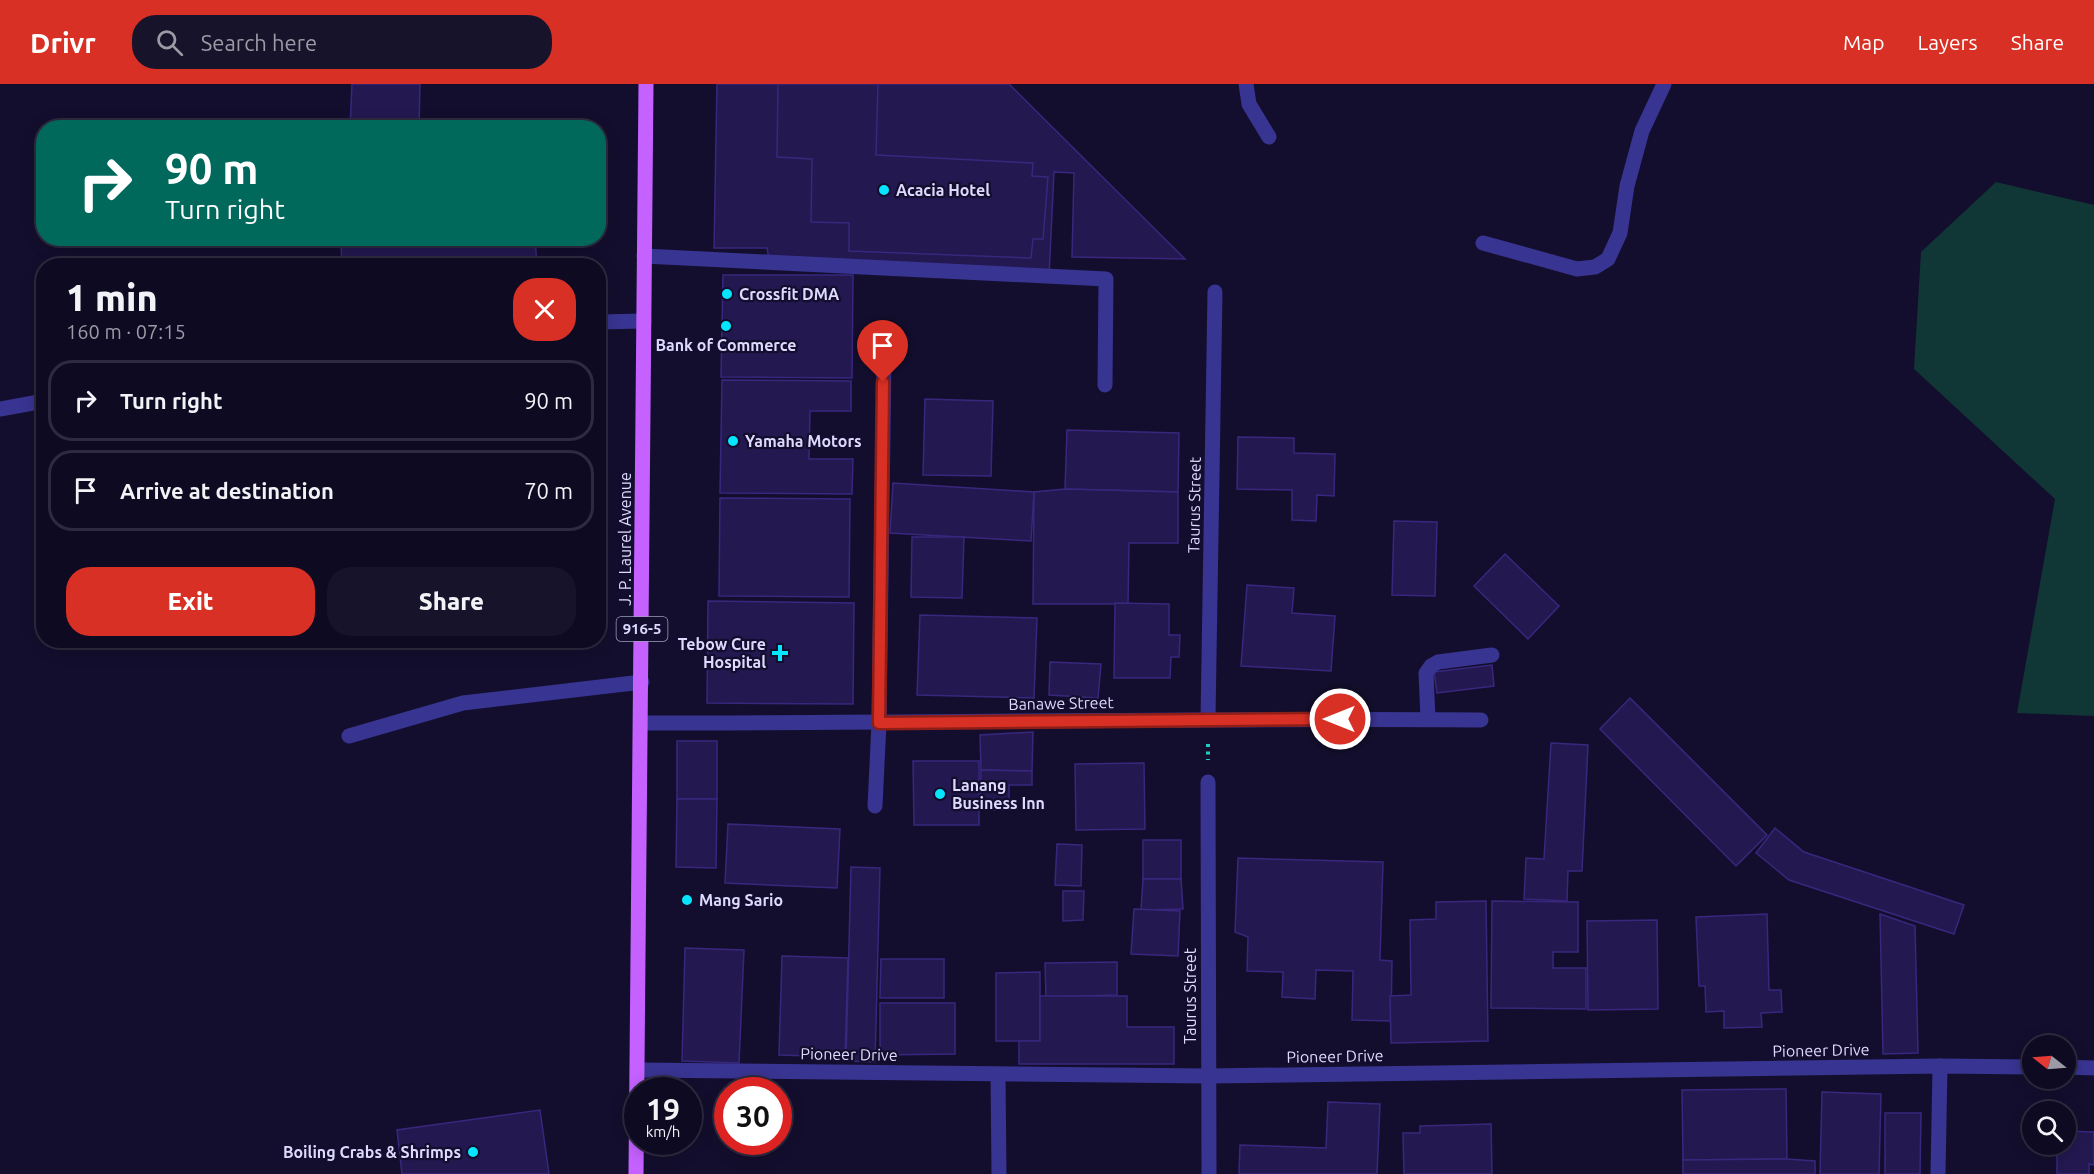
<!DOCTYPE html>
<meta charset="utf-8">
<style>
body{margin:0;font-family:Ubuntu,sans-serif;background:#17132a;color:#f1f3f6;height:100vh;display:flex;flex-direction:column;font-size:22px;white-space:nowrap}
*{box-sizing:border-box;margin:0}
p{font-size:20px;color:#9b9aa5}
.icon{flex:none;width:33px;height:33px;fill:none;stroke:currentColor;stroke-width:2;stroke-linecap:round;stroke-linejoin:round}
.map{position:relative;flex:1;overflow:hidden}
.details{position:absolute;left:36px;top:174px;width:570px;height:390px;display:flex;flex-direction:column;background:#0e0a22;border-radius:24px;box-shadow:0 3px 15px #0003,0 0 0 2px #2e2b40}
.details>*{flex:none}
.hud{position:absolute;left:36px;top:36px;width:570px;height:126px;border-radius:24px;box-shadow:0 3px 15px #0003,0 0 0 2px #2e2b40;background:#00695c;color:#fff;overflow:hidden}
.needle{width:39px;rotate:287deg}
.tools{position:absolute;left:2022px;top:951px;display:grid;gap:12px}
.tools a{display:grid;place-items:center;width:54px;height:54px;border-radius:50%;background:#0e0a22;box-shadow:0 3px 15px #0003,0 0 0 2px #2e2b40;font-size:30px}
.speed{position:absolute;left:624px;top:993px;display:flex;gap:12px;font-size:30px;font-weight:700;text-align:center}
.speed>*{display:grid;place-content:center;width:78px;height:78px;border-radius:50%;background:#0e0a22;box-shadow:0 3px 15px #0003,0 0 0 2px #2e2b40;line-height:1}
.speed small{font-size:15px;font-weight:400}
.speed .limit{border:9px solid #d22;background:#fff;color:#111}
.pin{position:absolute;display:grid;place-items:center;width:51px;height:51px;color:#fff;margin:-62px -26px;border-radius:50% 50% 50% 0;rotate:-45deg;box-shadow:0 0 6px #0007}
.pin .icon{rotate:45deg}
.me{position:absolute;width:66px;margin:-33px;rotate:270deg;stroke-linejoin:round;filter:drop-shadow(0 0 4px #0008)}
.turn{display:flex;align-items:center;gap:21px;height:126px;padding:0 30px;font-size:27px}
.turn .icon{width:78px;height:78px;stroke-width:2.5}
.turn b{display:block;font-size:42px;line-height:51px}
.round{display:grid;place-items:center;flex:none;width:63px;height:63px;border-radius:24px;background:#17132a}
.head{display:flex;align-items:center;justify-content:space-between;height:102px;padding:0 30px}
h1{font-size:36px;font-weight:800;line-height:45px}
.action{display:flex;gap:12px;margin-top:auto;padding:12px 30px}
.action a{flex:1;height:69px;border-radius:24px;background:#d93025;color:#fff;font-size:24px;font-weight:800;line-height:69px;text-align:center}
.action a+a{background:#17132a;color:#f1f3f6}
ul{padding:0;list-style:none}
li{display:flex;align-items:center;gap:18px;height:81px;margin:0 12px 9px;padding:0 18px;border:3px solid #2e2b40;border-radius:24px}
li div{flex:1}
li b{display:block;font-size:22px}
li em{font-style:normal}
header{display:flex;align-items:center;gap:36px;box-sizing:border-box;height:84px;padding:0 30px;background:#d93025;color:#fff}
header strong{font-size:28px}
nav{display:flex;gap:33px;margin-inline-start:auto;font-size:21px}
.search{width:420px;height:54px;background:#17132a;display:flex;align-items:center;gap:15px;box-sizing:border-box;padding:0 21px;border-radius:24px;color:#9b9aa5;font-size:22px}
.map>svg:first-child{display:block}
.green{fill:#103736}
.building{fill:#231850;stroke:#39277e;stroke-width:1.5}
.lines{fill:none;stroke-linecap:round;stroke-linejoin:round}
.path{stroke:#22cac1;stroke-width:4;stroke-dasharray:3 4.5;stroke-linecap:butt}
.lane{stroke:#383491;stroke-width:15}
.street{stroke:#383491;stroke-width:15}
.primary{stroke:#c461ff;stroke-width:15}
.route-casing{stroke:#8d1f18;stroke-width:15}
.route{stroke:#d93025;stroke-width:10}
.poi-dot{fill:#06e5ff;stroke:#130e2d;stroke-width:2}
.labels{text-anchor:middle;stroke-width:4.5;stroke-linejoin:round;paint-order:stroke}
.shield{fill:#130e2d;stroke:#a19dc0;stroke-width:1.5}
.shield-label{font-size:15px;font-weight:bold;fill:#dedaff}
.poi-label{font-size:16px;font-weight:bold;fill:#dedaff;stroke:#130e2d;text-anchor:start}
.street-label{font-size:16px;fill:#dedaff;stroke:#130e2d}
</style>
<header>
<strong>Drivr</strong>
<div class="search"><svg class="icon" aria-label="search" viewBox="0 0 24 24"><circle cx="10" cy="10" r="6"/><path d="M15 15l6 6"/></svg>Search here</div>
<nav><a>Map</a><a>Layers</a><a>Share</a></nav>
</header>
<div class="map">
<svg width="2094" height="1090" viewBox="0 0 2094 1090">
<rect width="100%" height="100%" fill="#130e2d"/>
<path class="green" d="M 1996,98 L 2094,121 L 2094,632 L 2017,629 L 2055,415 L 1914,285 L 1921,168 Z"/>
<g class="building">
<path d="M 352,0 L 420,0 L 419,44 L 350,44 Z"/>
<path d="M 717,0 L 1009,0 L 1185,175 L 1072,173 L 1074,89 L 1054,88 L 1049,192 L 770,181 L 767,164 L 714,164 Z"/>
<path d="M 778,0 L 878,0 L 876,71 L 1033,79 L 1032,92 L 1048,93 L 1043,155 L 1033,155 L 1031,174 L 849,167 L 849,139 L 811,138 L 812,75 L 777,73 Z"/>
<path d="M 408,154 L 535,154 L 537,182 L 342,182 L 341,159 Z"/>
<path d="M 723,191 L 853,191 L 852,294 L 721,293 Z"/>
<path d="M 722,296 L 851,297 L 851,327 L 810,327 L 809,375 L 853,375 L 852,410 L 720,409 Z"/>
<path d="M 925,315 L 993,317 L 991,392 L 923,391 Z"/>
<path d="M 1067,346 L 1179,349 L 1178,408 L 1065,405 Z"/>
<path d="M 1238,353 L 1294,354 L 1294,369 L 1335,370 L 1334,412 L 1317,411 L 1316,437 L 1292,436 L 1292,406 L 1237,405 Z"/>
<path d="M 893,399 L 1034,408 L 1031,457 L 890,449 Z"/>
<path d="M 1065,405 L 1178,408 L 1178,459 L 1129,459 L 1128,520 L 1033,520 L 1034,408 Z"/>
<path d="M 720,414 L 850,415 L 849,513 L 719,512 Z"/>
<path d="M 1394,437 L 1437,438 L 1435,512 L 1392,511 Z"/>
<path d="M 912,453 L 964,453 L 962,514 L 911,513 Z"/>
<path d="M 1505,470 L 1559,522 L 1528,555 L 1474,502 Z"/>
<path d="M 1247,501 L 1294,504 L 1292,529 L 1335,532 L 1331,587 L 1241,582 Z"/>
<path d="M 708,517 L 854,519 L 853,620 L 707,619 Z"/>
<path d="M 1115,519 L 1169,520 L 1169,551 L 1180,551 L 1179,573 L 1171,573 L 1170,594 L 1114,594 Z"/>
<path d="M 920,531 L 1037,534 L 1034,614 L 917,611 Z"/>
<path d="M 1050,578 L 1101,580 L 1098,614 L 1049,611 Z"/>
<path d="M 1492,581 L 1494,602 L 1437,609 L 1434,588 Z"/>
<path d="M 1630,614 L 1767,751 L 1736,782 L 1600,645 Z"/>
<path d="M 1033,648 L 1032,687 L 981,686 L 980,651 Z"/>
<rect x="677" y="657" width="40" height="58"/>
<path d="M 1551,659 L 1588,661 L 1582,787 L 1568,787 L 1567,817 L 1524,815 L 1526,774 L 1544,775 Z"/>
<path d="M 913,677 L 979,677 L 979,741 L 914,741 Z"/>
<path d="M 1144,679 L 1145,745 L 1076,746 L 1075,680 Z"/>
<path d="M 981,686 L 1032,687 L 1032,701 L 1009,701 L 1009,726 L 980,726 Z"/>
<path d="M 677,715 L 717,715 L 716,784 L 676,783 Z"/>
<path d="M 728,740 L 840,745 L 837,804 L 725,799 Z"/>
<path d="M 1775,744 L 1804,768 L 1964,821 L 1954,850 L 1789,796 L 1756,769 Z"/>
<rect x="1143" y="756" width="38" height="39"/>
<path d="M 1057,760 L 1082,761 L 1081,802 L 1055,801 Z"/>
<path d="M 1238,774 L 1383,778 L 1380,876 L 1392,877 L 1391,937 L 1352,936 L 1353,887 L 1316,886 L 1315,915 L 1282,913 L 1283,888 L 1247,887 L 1248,853 L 1235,848 Z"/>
<path d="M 851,783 L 880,784 L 875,978 L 846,977 Z"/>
<path d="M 1143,795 L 1181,795 L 1183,825 L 1141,826 Z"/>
<path d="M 1063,807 L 1084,807 L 1083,836 L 1063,837 Z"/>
<path d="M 1486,817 L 1488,957 L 1391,959 L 1390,912 L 1411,911 L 1410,836 L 1436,835 L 1436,818 Z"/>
<path d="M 1492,817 L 1578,818 L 1578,868 L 1553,868 L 1553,884 L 1586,884 L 1586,925 L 1491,924 Z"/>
<path d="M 1134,825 L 1180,827 L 1178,872 L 1131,870 Z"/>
<path d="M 1767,830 L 1769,906 L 1781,906 L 1782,928 L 1761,929 L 1762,943 L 1724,944 L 1724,927 L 1706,928 L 1705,902 L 1699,902 L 1696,833 Z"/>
<path d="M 1880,830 L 1915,842 L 1918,969 L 1883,970 Z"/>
<path d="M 1657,836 L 1658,925 L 1588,926 L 1587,837 Z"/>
<path d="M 685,864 L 744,866 L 739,979 L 682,977 Z"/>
<path d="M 782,872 L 848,874 L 845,973 L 779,971 Z"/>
<path d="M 881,875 L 944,875 L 944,914 L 880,914 Z"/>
<path d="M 1117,878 L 1117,911 L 1046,913 L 1045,879 Z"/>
<path d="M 1040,888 L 1040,957 L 996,957 L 996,889 Z"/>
<path d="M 1040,912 L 1127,912 L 1127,943 L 1174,943 L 1174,980 L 1019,980 L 1019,957 L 1040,957 Z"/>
<path d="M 880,919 L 955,919 L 955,970 L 880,971 Z"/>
<path d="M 1786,1005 L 1787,1075 L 1683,1076 L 1682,1006 Z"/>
<path d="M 1822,1008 L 1881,1010 L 1879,1090 L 1820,1090 Z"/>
<path d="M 1328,1018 L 1380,1020 L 1377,1090 L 1239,1090 L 1240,1061 L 1326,1064 Z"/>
<path d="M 540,1026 L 549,1090 L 402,1090 L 397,1046 Z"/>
<path d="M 1885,1029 L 1921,1029 L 1920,1090 L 1885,1090 Z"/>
<path d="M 1491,1040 L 1492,1090 L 1404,1090 L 1403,1049 L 1420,1049 L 1420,1042 Z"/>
<path d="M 2066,1047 L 2094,1048 L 2094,1081 L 2089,1080 L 2089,1090 L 2057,1090 L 2057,1060 L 2066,1060 Z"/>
<path d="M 1787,1075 L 1815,1077 L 1815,1090 L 1683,1090 L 1683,1076 Z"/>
</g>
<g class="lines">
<path class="path" d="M 1208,660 L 1208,676"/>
<g class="lane">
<path d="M 1246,0 L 1249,20 L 1269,53"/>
<path d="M 1483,159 L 1577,185 L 1595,183 L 1608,175 L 1620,149 L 1627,102 L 1642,47 L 1664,0"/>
<path d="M 644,172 L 1106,195 L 1105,301"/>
<path d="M 1428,635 L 1426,589 L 1431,582 L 1438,578 L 1492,571"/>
<path d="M 349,652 L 463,619 L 642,598"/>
<path d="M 875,722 L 879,639 L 884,275"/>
<path d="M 998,990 L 999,1090"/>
</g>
<g class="street">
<path d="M 598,238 L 644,237"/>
<path d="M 0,325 L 44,317"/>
<path d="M 1208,635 L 1215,208"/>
<path d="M 641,639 C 921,639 1201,634 1481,636"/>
<path d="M 1208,698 L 1209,1090"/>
<path d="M 2066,983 L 2094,984"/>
<path d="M 638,986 L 1208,992 L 1940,982 L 2032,983"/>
<path d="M 1938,1090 L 1940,982"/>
</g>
<path class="primary" d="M 636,1090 L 646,0"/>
</g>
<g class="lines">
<defs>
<path id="route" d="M 883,298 L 879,639 L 1340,635"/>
</defs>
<use href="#route" class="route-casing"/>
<use href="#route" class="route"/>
</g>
<g class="poi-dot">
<circle cx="884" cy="106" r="6"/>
<circle cx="727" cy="210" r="6"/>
<circle cx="726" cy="242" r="6"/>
<circle cx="733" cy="357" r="6"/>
<path d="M777 560h6v6h6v6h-6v6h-6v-6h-6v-6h6z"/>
<circle cx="940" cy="710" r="6"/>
<circle cx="687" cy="816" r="6"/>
<circle cx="473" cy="1068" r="6"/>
</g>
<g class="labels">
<rect class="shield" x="616.5" y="533" width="51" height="24" rx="4.5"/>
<g class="shield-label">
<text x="642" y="550">916-5</text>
</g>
<g class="poi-label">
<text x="896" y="112">Acacia Hotel</text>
<text x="739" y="216">Crossfit DMA</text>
<text x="726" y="267" text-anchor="middle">Bank of Commerce</text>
<text x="745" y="363">Yamaha Motors</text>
<text x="766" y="566" text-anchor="end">Tebow Cure<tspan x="766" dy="18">Hospital</tspan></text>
<text x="952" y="707">Lanang<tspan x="952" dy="18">Business Inn</tspan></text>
<text x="699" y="822">Mang Sario</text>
<text x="461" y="1074" text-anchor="end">Boiling Crabs &amp; Shrimps</text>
</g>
<g class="street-label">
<text transform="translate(1194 421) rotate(-89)" y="6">Taurus Street</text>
<text transform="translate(625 455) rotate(-90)" y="6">J. P. Laurel Avenue</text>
<text transform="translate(1061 619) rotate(-1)" y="6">Banawe Street</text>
<text transform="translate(1190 912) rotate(-90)" y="6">Taurus Street</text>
<text transform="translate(1821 966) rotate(-1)" y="6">Pioneer Drive</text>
<text transform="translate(849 970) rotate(1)" y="6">Pioneer Drive</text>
<text transform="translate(1335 972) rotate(-1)" y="6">Pioneer Drive</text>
</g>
</g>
</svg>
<div class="tools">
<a><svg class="needle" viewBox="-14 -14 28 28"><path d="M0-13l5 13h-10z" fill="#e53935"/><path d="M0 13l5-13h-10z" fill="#9b9aa5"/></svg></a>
<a><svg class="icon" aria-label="search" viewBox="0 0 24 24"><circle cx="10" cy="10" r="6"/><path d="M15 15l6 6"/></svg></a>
</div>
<div class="speed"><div>19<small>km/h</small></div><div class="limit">30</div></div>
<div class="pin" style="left:883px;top:298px;background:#d93025"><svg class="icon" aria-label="arrive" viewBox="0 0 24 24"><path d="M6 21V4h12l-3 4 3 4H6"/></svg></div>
<svg class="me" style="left:1340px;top:635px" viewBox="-20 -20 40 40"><circle r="17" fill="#d93025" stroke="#fff" stroke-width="3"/><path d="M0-11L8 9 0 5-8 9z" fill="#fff"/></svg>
<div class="hud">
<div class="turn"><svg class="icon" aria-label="right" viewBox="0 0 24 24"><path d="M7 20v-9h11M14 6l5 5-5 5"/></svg><div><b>90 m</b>Turn right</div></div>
</div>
<section class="details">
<div class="head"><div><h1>1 min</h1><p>160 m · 07:15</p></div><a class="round" style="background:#d93025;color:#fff"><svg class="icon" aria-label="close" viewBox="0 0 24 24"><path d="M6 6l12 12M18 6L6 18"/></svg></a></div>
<ul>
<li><svg class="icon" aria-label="right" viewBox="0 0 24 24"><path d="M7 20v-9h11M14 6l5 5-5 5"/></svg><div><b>Turn right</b></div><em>90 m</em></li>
<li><svg class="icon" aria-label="arrive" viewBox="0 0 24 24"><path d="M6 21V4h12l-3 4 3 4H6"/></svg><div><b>Arrive at destination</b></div><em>70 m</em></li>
</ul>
<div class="action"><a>Exit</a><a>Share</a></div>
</section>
</div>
